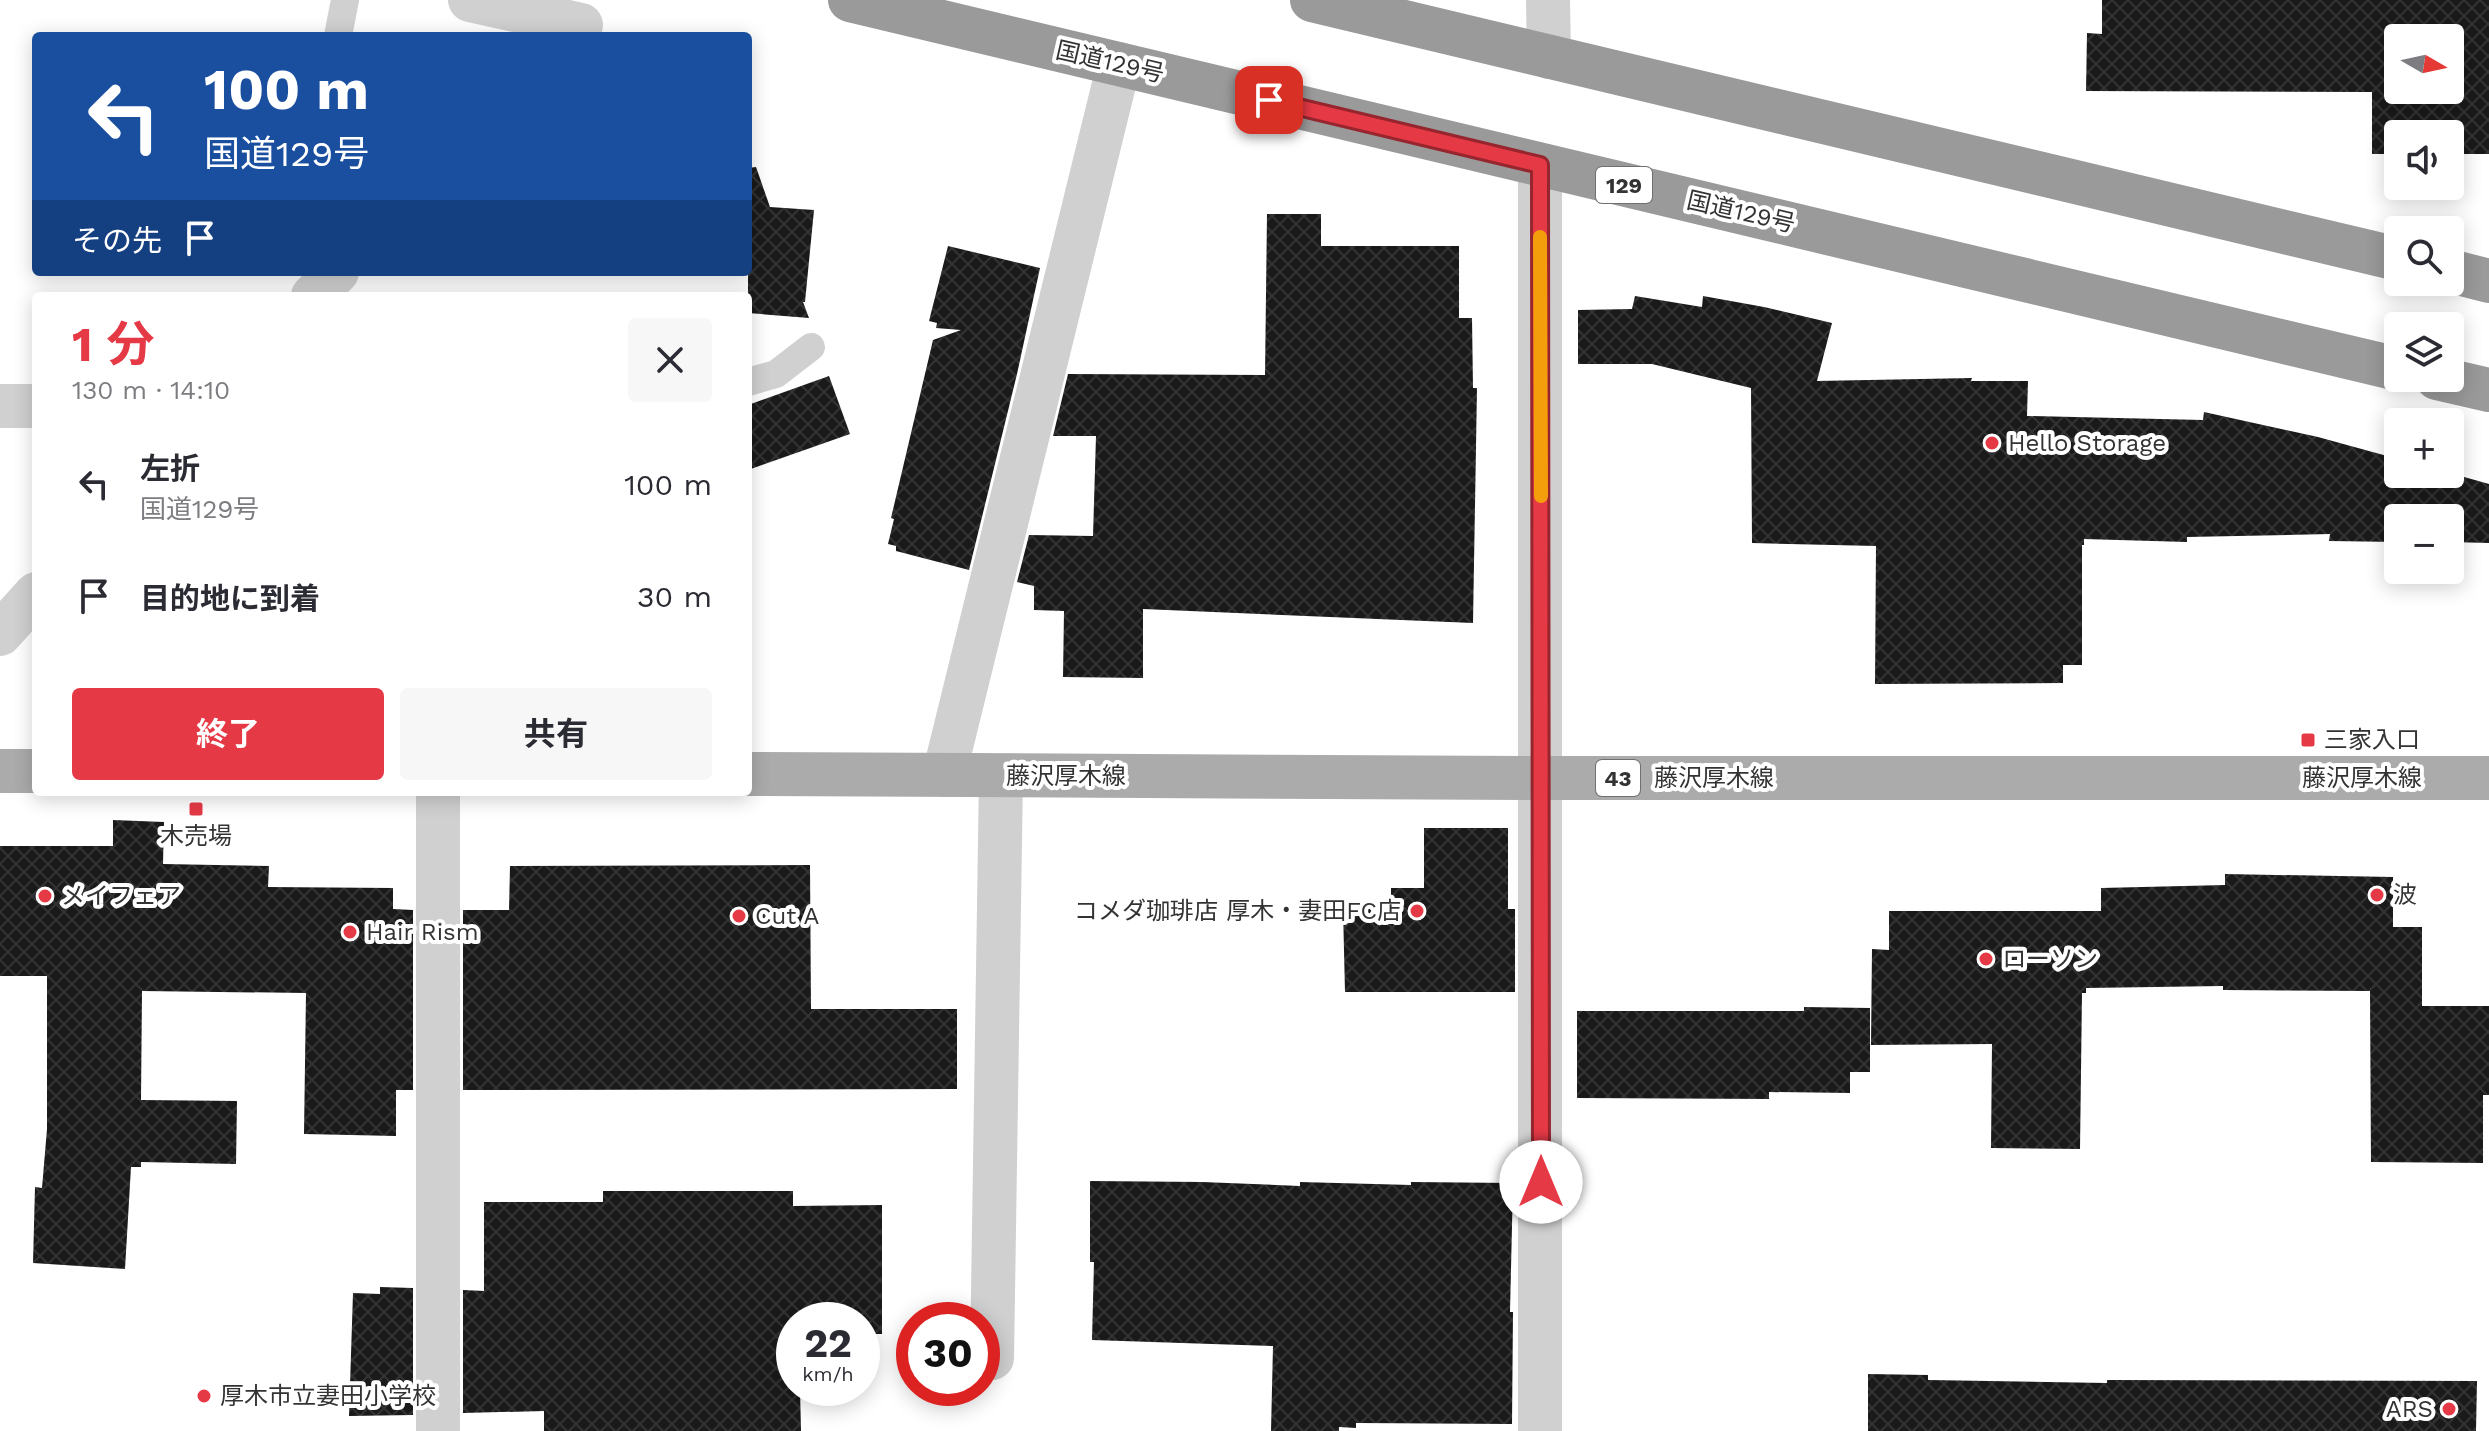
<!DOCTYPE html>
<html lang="ja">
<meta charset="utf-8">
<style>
body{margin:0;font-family:"Work Sans","Noto Sans JP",sans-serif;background:#f7f7f7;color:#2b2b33;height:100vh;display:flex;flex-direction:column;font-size:30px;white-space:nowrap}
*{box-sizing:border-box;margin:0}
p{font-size:26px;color:#7c7c81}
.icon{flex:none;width:44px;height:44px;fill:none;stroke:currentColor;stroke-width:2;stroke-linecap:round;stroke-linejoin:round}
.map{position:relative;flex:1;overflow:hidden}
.details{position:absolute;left:32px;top:292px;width:720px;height:504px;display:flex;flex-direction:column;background:#fff;border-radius:8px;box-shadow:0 4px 20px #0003}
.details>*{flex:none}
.banner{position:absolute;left:32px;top:32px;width:720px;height:244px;border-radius:8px;box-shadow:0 4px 20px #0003;background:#1a4fa0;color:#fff;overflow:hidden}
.needle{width:52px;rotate:99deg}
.controls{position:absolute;left:2384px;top:24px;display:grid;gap:16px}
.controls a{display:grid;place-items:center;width:80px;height:80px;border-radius:8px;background:#fff;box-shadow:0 4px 20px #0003;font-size:40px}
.speed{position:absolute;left:776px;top:1302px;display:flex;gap:16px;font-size:40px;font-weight:700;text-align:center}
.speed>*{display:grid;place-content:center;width:104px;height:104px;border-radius:50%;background:#fff;box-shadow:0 4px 20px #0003;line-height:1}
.speed small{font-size:20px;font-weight:400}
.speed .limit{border:12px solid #d22;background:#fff;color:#111}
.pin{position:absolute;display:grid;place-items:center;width:68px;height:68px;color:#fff;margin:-34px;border-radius:16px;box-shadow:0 4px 12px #0006}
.me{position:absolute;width:88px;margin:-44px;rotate:0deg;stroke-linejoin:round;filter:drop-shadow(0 0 6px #0008)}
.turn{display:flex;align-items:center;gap:28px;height:168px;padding:0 40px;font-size:36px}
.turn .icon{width:104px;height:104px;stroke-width:2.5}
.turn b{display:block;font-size:56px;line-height:68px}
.then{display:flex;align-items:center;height:76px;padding:0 40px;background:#0003;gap:16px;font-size:30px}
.round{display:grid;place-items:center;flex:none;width:84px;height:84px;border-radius:8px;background:#f7f7f7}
.head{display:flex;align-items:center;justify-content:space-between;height:136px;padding:0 40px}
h1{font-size:48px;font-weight:700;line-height:60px;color:#e63946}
.primary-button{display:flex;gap:16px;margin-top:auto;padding:16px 40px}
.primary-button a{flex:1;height:92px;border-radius:8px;background:#e63946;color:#fff;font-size:32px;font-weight:700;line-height:92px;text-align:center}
.primary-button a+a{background:#f7f7f7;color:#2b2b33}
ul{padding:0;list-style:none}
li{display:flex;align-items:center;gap:24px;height:112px;padding:0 40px}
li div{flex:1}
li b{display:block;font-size:30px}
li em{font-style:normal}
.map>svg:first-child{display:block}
.building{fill:url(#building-cross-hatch);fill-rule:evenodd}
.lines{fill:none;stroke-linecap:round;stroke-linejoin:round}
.lane{stroke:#d0d0d0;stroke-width:28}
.street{stroke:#d0d0d0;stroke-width:44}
.primary{stroke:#ababab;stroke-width:44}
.highway{stroke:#9a9a9a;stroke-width:44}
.route-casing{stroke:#96252e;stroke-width:20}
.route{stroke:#e63946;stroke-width:14}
.slow{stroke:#f59e0b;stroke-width:14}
.poi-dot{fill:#e63946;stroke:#fff;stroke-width:3}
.labels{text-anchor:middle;stroke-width:8;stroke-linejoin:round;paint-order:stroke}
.shield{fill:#fff;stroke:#707070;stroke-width:2}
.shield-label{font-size:22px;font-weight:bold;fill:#333}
.street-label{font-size:24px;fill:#333;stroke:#fff}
.poi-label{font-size:24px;fill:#333;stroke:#fff;text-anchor:start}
</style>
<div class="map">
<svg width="2489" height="1431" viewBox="0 0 2489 1431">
<defs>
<pattern id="building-cross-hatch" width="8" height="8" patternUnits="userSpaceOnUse" patternTransform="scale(2)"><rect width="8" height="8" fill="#1a1a1a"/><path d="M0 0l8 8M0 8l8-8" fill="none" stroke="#333"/></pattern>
</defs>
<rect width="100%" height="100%" fill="#fff"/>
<g class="building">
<path d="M 2102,0 L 2489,0 L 2489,154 L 2450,154 L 2450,134 L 2398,134 L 2398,154 L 2372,154 L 2372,92 L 2086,91 L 2087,33 L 2102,34 ZM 2398,38 L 2450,38 L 2450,90 L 2398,90 Z"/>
<path d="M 756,167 L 770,207 L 814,210 L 805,302 L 803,302 L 809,318 L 748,313 L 748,168 Z"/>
<path d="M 1267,214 L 1321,214 L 1321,246 L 1459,246 L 1459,318 L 1472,318 L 1473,388 L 1477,388 L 1473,623 L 1143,609 L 1143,678 L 1063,677 L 1064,611 L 1034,610 L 1034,586 L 1017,582 L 1029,535 L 1093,536 L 1096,436 L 1053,436 L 1068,374 L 1265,375 Z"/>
<path d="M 948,246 L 1040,268 L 1017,374 L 969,570 L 896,551 L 896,546 L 888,544 L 894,519 L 891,518 L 933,340 L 961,330 L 936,328 L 937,323 L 929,321 Z"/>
<path d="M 1635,296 L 1702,307 L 1703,296 L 1764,307 L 1832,323 L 1817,381 L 1972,378 L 1971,381 L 2028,381 L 2027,416 L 2203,420 L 2204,412 L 2318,437 L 2398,459 L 2398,474 L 2450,473 L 2489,484 L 2489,543 L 2450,542 L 2450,518 L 2398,518 L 2398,542 L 2329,541 L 2330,534 L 2187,537 L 2187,542 L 2084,539 L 2084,545 L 2082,545 L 2082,665 L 2063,665 L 2063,683 L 1875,684 L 1876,546 L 1752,543 L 1751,388 L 1652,364 L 1578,364 L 1578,310 L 1632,309 Z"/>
<path d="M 829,376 L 850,434 L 748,470 L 748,405 Z"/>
<path d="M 113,820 L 164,822 L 163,864 L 269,866 L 268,887 L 393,888 L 393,909 L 413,910 L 413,1090 L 396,1090 L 396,1136 L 304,1134 L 306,993 L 142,991 L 141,1100 L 237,1101 L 236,1164 L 141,1162 L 141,1167 L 131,1167 L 125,1269 L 33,1263 L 35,1187 L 42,1188 L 47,1129 L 47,976 L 0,976 L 0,846 L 113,846 Z"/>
<path d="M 1424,828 L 1508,828 L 1508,909 L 1515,909 L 1515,992 L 1345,992 L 1343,909 L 1391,909 L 1391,888 L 1424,888 Z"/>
<path d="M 810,865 L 811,1009 L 957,1009 L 957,1089 L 463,1090 L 463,910 L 509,910 L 510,866 Z"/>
<path d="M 2225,874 L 2393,877 L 2393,927 L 2422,927 L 2422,1006 L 2489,1006 L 2489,1095 L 2483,1095 L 2483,1163 L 2371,1162 L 2370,991 L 2223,990 L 2223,986 L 2086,988 L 2086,993 L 2082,993 L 2080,1149 L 1991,1148 L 1992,1044 L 1871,1045 L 1872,949 L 1889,950 L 1889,911 L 2101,911 L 2101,888 L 2225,885 Z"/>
<path d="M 1804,1007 L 1870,1008 L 1870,1072 L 1850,1072 L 1850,1093 L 1769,1092 L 1769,1099 L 1577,1098 L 1577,1011 L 1804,1011 Z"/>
<path d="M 1090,1181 L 1202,1182 L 1300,1186 L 1300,1182 L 1411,1185 L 1411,1182 L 1513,1183 L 1510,1312 L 1513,1312 L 1512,1424 L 1356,1423 L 1356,1428 L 1339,1427 L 1339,1431 L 1271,1431 L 1273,1346 L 1092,1340 L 1094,1262 L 1090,1262 Z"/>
<path d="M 603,1191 L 793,1191 L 793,1206 L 882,1205 L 882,1334 L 868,1334 L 867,1343 L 862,1343 L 862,1320 L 794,1320 L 794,1388 L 800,1388 L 801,1431 L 544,1431 L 544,1411 L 463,1413 L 463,1290 L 484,1291 L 484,1202 L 603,1202 Z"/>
<path d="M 380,1287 L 413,1288 L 413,1415 L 349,1416 L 353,1293 L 380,1294 Z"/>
<path d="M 1868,1374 L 1928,1375 L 1928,1380 L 2107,1383 L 2107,1380 L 2477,1381 L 2476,1431 L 1868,1431 Z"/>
</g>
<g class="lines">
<g class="lane">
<path d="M 338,36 L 345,0"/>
<path d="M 748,382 L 776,374 L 811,347"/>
</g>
<g class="street">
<path d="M 470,0 L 581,25"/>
<path d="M 1548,0 L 1549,57"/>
<path d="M 1540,165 L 1540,1431"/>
<path d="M 313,296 L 337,272"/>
<path d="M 0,406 L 36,406"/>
<path d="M 0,634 L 36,594"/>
<path d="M 944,775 L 1119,64"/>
<path d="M 438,792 L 438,1431"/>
<path d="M 992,1358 L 1001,776"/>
</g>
<g class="primary">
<path d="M 0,771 L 36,771"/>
<path d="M 748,774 L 1542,778 L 2489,778"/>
</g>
<g class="highway">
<path d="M 850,0 L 2398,369"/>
<path d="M 1312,0 L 2398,259"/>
<path d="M 2450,271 L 2489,281"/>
<path d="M 2437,378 L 2489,390"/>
</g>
</g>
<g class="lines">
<defs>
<path id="route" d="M 1269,100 L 1540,165 L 1541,1182"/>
</defs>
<use href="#route" class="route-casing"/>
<use href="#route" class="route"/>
<path class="slow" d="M 1540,237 L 1541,496"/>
</g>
<g class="poi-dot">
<circle cx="1992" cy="443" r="8"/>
<rect x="2300" y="732" width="16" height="16" rx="4"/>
<rect x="188" y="801" width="16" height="16" rx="4"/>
<circle cx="2377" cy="895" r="8"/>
<circle cx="45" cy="896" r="8"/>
<circle cx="1417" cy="911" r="8"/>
<circle cx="739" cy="916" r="8"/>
<circle cx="350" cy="932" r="8"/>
<circle cx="1986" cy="959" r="8"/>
<circle cx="204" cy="1396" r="8"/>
<circle cx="2449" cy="1409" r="8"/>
</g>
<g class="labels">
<g class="shield">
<rect x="1596" y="167" width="56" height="36" rx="6"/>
<rect x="1596" y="760" width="44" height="36" rx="6"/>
</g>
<g class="shield-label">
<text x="1624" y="193">129</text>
<text x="1618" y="786">43</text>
</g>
<g class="street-label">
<text transform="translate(1110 62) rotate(13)" y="8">国道129号</text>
<text transform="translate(1741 212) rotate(13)" y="8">国道129号</text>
<text x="1066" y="784">藤沢厚木線</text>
<text x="1714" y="786">藤沢厚木線</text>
<text x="2362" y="786">藤沢厚木線</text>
</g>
<g class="poi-label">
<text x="2008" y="451">Hello Storage</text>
<text x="2324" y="748">三家入口</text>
<text x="196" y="844" text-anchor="middle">木売場</text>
<text x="2393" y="903">波</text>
<text x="61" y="904">メイフェア</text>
<text x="1401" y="919" text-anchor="end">コメダ珈琲店 厚木・妻田FC店</text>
<text x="755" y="924">Cut A</text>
<text x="366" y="940">Hair Rism</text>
<text x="2002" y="967">ローソン</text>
<text x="220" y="1404">厚木市立妻田小学校</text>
<text x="2433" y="1417" text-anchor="end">ARS</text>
</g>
</g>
</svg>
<div class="controls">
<a><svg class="needle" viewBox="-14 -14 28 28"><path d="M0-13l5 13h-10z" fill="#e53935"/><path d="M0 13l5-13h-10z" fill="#7c7c81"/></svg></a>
<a><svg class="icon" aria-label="sound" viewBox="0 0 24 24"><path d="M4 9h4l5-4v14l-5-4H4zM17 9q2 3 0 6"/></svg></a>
<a><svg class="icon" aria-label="search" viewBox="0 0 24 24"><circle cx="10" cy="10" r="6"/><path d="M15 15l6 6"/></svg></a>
<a><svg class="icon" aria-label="layers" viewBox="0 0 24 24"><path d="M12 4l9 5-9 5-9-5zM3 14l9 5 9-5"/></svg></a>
<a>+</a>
<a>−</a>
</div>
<div class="speed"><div>22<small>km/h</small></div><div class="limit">30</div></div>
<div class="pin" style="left:1269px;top:100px;background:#d93025"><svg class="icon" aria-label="arrive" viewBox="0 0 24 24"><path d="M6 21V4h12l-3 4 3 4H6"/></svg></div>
<svg class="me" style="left:1541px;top:1182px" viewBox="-20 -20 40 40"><circle r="19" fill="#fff"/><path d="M0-13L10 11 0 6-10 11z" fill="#e63946"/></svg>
<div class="banner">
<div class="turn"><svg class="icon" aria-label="left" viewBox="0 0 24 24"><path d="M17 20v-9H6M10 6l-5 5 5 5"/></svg><div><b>100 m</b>国道129号</div></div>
<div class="then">その先<svg class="icon" aria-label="arrive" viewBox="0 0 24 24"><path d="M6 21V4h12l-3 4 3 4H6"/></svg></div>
</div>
<section class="details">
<div class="head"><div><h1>1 分</h1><p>130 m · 14:10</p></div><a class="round"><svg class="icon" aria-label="close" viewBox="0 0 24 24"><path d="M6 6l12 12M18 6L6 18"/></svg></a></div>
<ul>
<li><svg class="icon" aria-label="left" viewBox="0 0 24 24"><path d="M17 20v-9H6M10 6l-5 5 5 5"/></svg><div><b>左折</b><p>国道129号</p></div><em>100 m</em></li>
<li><svg class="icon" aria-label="arrive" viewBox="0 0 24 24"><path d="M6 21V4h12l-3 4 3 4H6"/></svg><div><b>目的地に到着</b></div><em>30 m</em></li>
</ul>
<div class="primary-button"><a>終了</a><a>共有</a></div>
</section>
</div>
